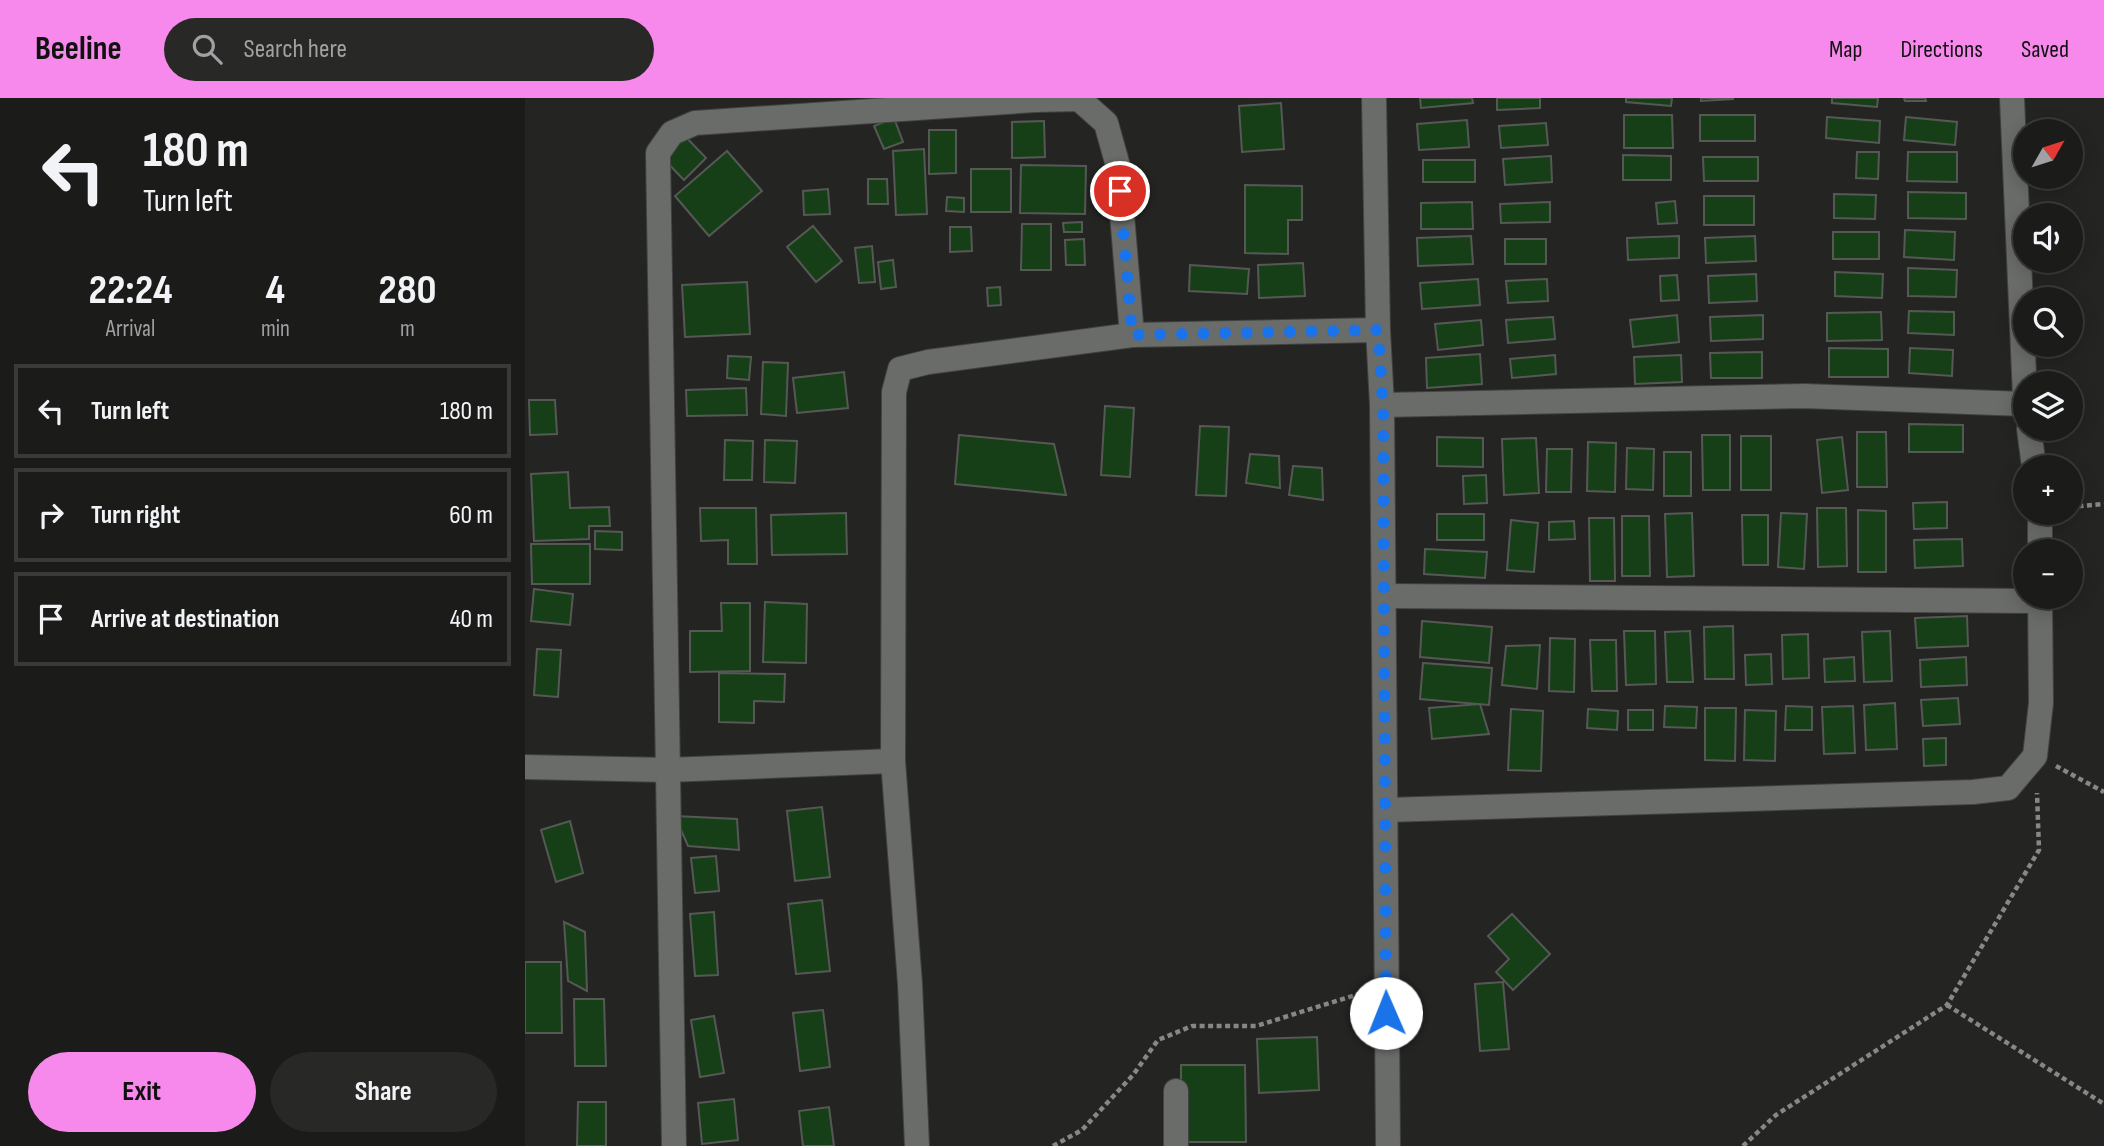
<!DOCTYPE html>
<meta charset="utf-8">
<style>
body{margin:0;font-family:"Sofia Sans Condensed",sans-serif;background:#282927;color:#f1f3f6;height:100vh;display:flex;flex-direction:column;font-size:26px;white-space:nowrap}
*{box-sizing:border-box;margin:0}
p{font-size:23px;color:#a0a1a2}
.icon{flex:none;width:38px;height:38px;fill:none;stroke:currentColor;stroke-width:2;stroke-linecap:round;stroke-linejoin:round}
.map{position:relative;flex:1;overflow:hidden}
.sheet{display:flex;flex-direction:column;background:#1b1c1a;width:525px}
.sheet>*{flex:none}
.hud{background:#1b1c1a;color:#f1f3f6;overflow:hidden}
.needle{width:46px;rotate:51deg}
.controls{position:absolute;left:1488px;top:21px;display:grid;gap:14px}
.controls a{display:grid;place-items:center;width:70px;height:70px;border-radius:50%;background:#1b1c1a;box-shadow:0 4px 18px #0003,0 0 0 2px #393a39;font-size:35px}
.pin{position:absolute;display:grid;place-items:center;width:60px;height:60px;color:#fff;margin:-30px;border:4px solid #fff;border-radius:50%;box-shadow:0 2px 7px #0007}
.me{position:absolute;width:77px;margin:-38px;rotate:359deg;stroke-linejoin:round;filter:drop-shadow(0 0 5px #0008)}
.turn{display:flex;align-items:center;gap:24px;height:147px;padding:0 28px;font-size:32px}
.turn .icon{width:91px;height:91px;stroke-width:2.5}
.turn b{display:block;font-size:49px;line-height:60px}
.eta{display:flex;justify-content:space-evenly;align-items:center;height:119px;text-align:center}
.eta b{font-size:42px;font-weight:700;line-height:49px}
.button{display:flex;gap:14px;margin-top:auto;padding:14px 28px}
.button a{flex:1;height:80px;border-radius:42px;background:#f788ec;color:#111;font-size:28px;font-weight:700;line-height:80px;text-align:center}
.button a+a{background:#282927;color:#f1f3f6}
ul{padding:0;list-style:none}
li{display:flex;align-items:center;gap:21px;height:94px;margin:0 14px 10px;padding:0 14px;border:4px solid #393a39;border-radius:0px}
li div{flex:1}
li b{display:block;font-size:26px}
li em{font-style:normal}
header{display:flex;align-items:center;gap:42px;box-sizing:border-box;height:98px;padding:0 35px;background:#f788ec;color:#111}
header strong{font-size:33px}
nav{display:flex;gap:38px;margin-inline-start:auto;font-size:24px}
.search{width:490px;height:63px;background:#282927;display:flex;align-items:center;gap:18px;box-sizing:border-box;padding:0 24px;border-radius:38px;color:#a0a1a2;font-size:26px}
main{display:flex;flex:1;min-height:0}
.map>svg:first-child{display:block}
.building{fill:#163e17;stroke:#565856;stroke-width:2}
.lines{fill:none;stroke-linecap:round;stroke-linejoin:round}
.street-casing{stroke:#414241;stroke-width:26}
.path{stroke:#878886;stroke-width:4.5;stroke-dasharray:5 3.5;stroke-linecap:butt}
.street{stroke:#696c69;stroke-width:24}
.route{stroke:#1a73e8;stroke-width:12;stroke-dasharray:0 21.6}
</style>
<header>
<strong>Beeline</strong>
<div class="search"><svg class="icon" aria-label="search" viewBox="0 0 24 24"><circle cx="10" cy="10" r="6"/><path d="M15 15l6 6"/></svg>Search here</div>
<nav><a>Map</a><a>Directions</a><a>Saved</a></nav>
</header>
<main>
<section class="sheet">
<div class="hud">
<div class="turn"><svg class="icon" aria-label="left" viewBox="0 0 24 24"><path d="M17 20v-9H6M10 6l-5 5 5 5"/></svg><div><b>180 m</b>Turn left</div></div>
</div>
<div class="eta">
<div><b>22:24</b><p>Arrival</p></div>
<div><b>4</b><p>min</p></div>
<div><b>280</b><p>m</p></div>
</div>
<ul>
<li><svg class="icon" aria-label="left" viewBox="0 0 24 24"><path d="M17 20v-9H6M10 6l-5 5 5 5"/></svg><div><b>Turn left</b></div><em>180 m</em></li>
<li><svg class="icon" aria-label="right" viewBox="0 0 24 24"><path d="M7 20v-9h11M14 6l5 5-5 5"/></svg><div><b>Turn right</b></div><em>60 m</em></li>
<li><svg class="icon" aria-label="arrive" viewBox="0 0 24 24"><path d="M6 21V4h12l-3 4 3 4H6"/></svg><div><b>Arrive at destination</b></div><em>40 m</em></li>
</ul>
<div class="button"><a>Exit</a><a>Share</a></div>
</section>
<div class="map">
<svg width="1579" height="1048" viewBox="0 0 1579 1048">
<rect width="100%" height="100%" fill="#242523"/>
<g class="building">
<path d="M 895,0 L 947,0 L 948,5 L 896,10 Z"/>
<path d="M 972,0 L 1015,0 L 1015,10 L 972,12 Z"/>
<path d="M 1101,0 L 1147,0 L 1146,8 L 1101,4 Z"/>
<path d="M 1176,0 L 1208,0 L 1208,1 L 1176,3 Z"/>
<path d="M 1307,0 L 1353,0 L 1352,9 L 1307,5 Z"/>
<path d="M 1379,0 L 1400,0 L 1401,3 L 1380,3 Z"/>
<path d="M 756,5 L 759,51 L 717,54 L 714,8 Z"/>
<path d="M 1099,17 L 1147,17 L 1148,50 L 1099,50 Z"/>
<rect x="1175" y="17" width="55" height="26"/>
<path d="M 1302,19 L 1355,23 L 1354,45 L 1301,40 Z"/>
<path d="M 1381,19 L 1432,24 L 1430,47 L 1379,42 Z"/>
<path d="M 369,20 L 378,44 L 359,51 L 349,28 Z"/>
<path d="M 942,22 L 944,49 L 894,52 L 892,26 Z"/>
<path d="M 519,23 L 520,59 L 487,60 L 487,24 Z"/>
<path d="M 1021,25 L 1023,47 L 976,50 L 974,28 Z"/>
<path d="M 404,32 L 431,32 L 431,75 L 404,76 Z"/>
<path d="M 157,35 L 181,60 L 159,82 L 134,56 Z"/>
<path d="M 399,51 L 402,116 L 371,117 L 368,53 Z"/>
<path d="M 202,53 L 237,93 L 184,138 L 150,98 Z"/>
<path d="M 1332,54 L 1354,54 L 1353,81 L 1331,80 Z"/>
<path d="M 1383,54 L 1432,54 L 1432,84 L 1382,83 Z"/>
<path d="M 1098,57 L 1146,58 L 1146,82 L 1098,82 Z"/>
<path d="M 1026,58 L 1027,84 L 980,87 L 978,61 Z"/>
<path d="M 1178,59 L 1233,59 L 1233,83 L 1179,83 Z"/>
<rect x="898" y="62" width="52" height="22"/>
<path d="M 496,67 L 561,68 L 560,116 L 495,115 Z"/>
<rect x="446" y="71" width="40" height="43"/>
<path d="M 343,81 L 362,81 L 363,106 L 343,106 Z"/>
<path d="M 720,87 L 777,88 L 777,122 L 763,122 L 763,156 L 720,155 Z"/>
<path d="M 303,91 L 305,116 L 279,117 L 278,93 Z"/>
<path d="M 1383,94 L 1441,95 L 1441,121 L 1383,120 Z"/>
<path d="M 1309,96 L 1351,97 L 1350,121 L 1309,120 Z"/>
<rect x="1179" y="98" width="50" height="29"/>
<path d="M 422,99 L 439,100 L 439,114 L 421,113 Z"/>
<path d="M 1150,103 L 1152,125 L 1133,126 L 1131,105 Z"/>
<path d="M 947,104 L 948,131 L 896,131 L 896,105 Z"/>
<path d="M 1025,104 L 1025,124 L 976,125 L 975,106 Z"/>
<path d="M 557,124 L 557,134 L 539,134 L 538,125 Z"/>
<path d="M 497,126 L 526,126 L 526,172 L 496,172 Z"/>
<path d="M 288,128 L 317,163 L 291,184 L 262,149 Z"/>
<path d="M 425,129 L 446,129 L 447,153 L 425,154 Z"/>
<path d="M 1380,132 L 1430,134 L 1429,162 L 1379,159 Z"/>
<rect x="1308" y="134" width="46" height="27"/>
<path d="M 946,138 L 948,166 L 893,168 L 892,140 Z"/>
<path d="M 1154,138 L 1154,160 L 1103,162 L 1102,140 Z"/>
<path d="M 1230,138 L 1231,163 L 1181,165 L 1180,140 Z"/>
<path d="M 559,141 L 560,167 L 541,167 L 540,142 Z"/>
<rect x="980" y="141" width="41" height="25"/>
<path d="M 347,148 L 350,184 L 334,185 L 330,150 Z"/>
<path d="M 368,162 L 371,189 L 356,191 L 353,164 Z"/>
<path d="M 778,165 L 780,198 L 734,200 L 733,167 Z"/>
<path d="M 665,167 L 724,171 L 722,196 L 664,193 Z"/>
<path d="M 1383,170 L 1432,172 L 1431,199 L 1383,198 Z"/>
<path d="M 1310,174 L 1358,176 L 1357,200 L 1310,198 Z"/>
<path d="M 1231,176 L 1232,203 L 1184,205 L 1183,178 Z"/>
<path d="M 1152,177 L 1154,202 L 1136,203 L 1135,178 Z"/>
<path d="M 953,181 L 955,207 L 897,211 L 895,185 Z"/>
<path d="M 1022,181 L 1023,203 L 983,205 L 981,183 Z"/>
<path d="M 222,184 L 225,236 L 160,239 L 157,187 Z"/>
<path d="M 475,189 L 476,207 L 463,208 L 462,190 Z"/>
<path d="M 1384,213 L 1429,214 L 1429,237 L 1383,235 Z"/>
<path d="M 1356,214 L 1357,242 L 1302,243 L 1302,215 Z"/>
<path d="M 1152,217 L 1154,244 L 1108,249 L 1105,222 Z"/>
<path d="M 1238,217 L 1238,241 L 1186,243 L 1185,219 Z"/>
<path d="M 1028,219 L 1030,241 L 983,245 L 981,222 Z"/>
<path d="M 956,222 L 958,247 L 913,252 L 910,226 Z"/>
<path d="M 1304,250 L 1363,251 L 1363,279 L 1304,279 Z"/>
<path d="M 1385,250 L 1428,252 L 1427,278 L 1384,275 Z"/>
<path d="M 1237,254 L 1237,280 L 1186,280 L 1185,255 Z"/>
<path d="M 955,256 L 957,286 L 902,290 L 901,260 Z"/>
<path d="M 1030,257 L 1031,276 L 987,280 L 985,261 Z"/>
<path d="M 1156,257 L 1157,284 L 1110,286 L 1109,259 Z"/>
<path d="M 203,258 L 226,259 L 224,282 L 202,280 Z"/>
<path d="M 238,264 L 263,265 L 261,318 L 236,316 Z"/>
<path d="M 319,274 L 323,310 L 272,315 L 268,280 Z"/>
<path d="M 221,290 L 222,317 L 162,318 L 161,292 Z"/>
<path d="M 4,302 L 30,302 L 32,336 L 5,337 Z"/>
<path d="M 580,308 L 609,310 L 605,379 L 576,377 Z"/>
<path d="M 1384,326 L 1438,327 L 1438,354 L 1384,354 Z"/>
<path d="M 675,328 L 704,329 L 701,398 L 671,397 Z"/>
<path d="M 1332,334 L 1361,334 L 1362,389 L 1332,389 Z"/>
<path d="M 434,337 L 529,346 L 541,397 L 430,386 Z"/>
<path d="M 1177,337 L 1205,337 L 1205,392 L 1178,392 Z"/>
<rect x="1216" y="338" width="30" height="54"/>
<path d="M 912,339 L 958,340 L 958,369 L 912,368 Z"/>
<path d="M 1317,339 L 1323,392 L 1297,395 L 1292,342 Z"/>
<path d="M 1011,340 L 1014,395 L 979,397 L 977,341 Z"/>
<path d="M 200,342 L 228,343 L 227,382 L 199,382 Z"/>
<path d="M 240,342 L 272,343 L 270,385 L 239,384 Z"/>
<path d="M 1063,344 L 1091,345 L 1090,394 L 1062,393 Z"/>
<path d="M 1102,350 L 1129,351 L 1128,392 L 1101,391 Z"/>
<path d="M 1022,351 L 1047,351 L 1046,394 L 1021,394 Z"/>
<rect x="1139" y="354" width="27" height="44"/>
<path d="M 725,356 L 754,358 L 755,390 L 721,385 Z"/>
<path d="M 768,368 L 797,370 L 798,402 L 764,397 Z"/>
<path d="M 43,374 L 45,410 L 84,409 L 85,428 L 64,428 L 64,441 L 9,443 L 6,376 Z"/>
<path d="M 961,377 L 962,405 L 939,406 L 938,378 Z"/>
<path d="M 1422,404 L 1422,430 L 1389,431 L 1388,405 Z"/>
<path d="M 175,410 L 231,410 L 232,466 L 203,466 L 203,442 L 176,443 Z"/>
<path d="M 1292,410 L 1321,410 L 1322,468 L 1293,469 Z"/>
<path d="M 1333,412 L 1361,413 L 1361,474 L 1333,474 Z"/>
<path d="M 321,415 L 322,456 L 247,457 L 246,417 Z"/>
<path d="M 1167,415 L 1169,478 L 1142,479 L 1140,416 Z"/>
<path d="M 1256,415 L 1282,416 L 1279,471 L 1253,469 Z"/>
<rect x="912" y="416" width="47" height="26"/>
<path d="M 1217,417 L 1243,417 L 1243,467 L 1218,467 Z"/>
<path d="M 1097,418 L 1124,418 L 1125,478 L 1097,478 Z"/>
<path d="M 1064,420 L 1089,420 L 1090,483 L 1065,483 Z"/>
<path d="M 986,422 L 1013,425 L 1009,474 L 982,472 Z"/>
<path d="M 1049,423 L 1050,441 L 1024,442 L 1024,424 Z"/>
<path d="M 70,433 L 97,434 L 97,452 L 70,451 Z"/>
<path d="M 1437,441 L 1438,468 L 1390,470 L 1389,442 Z"/>
<path d="M 6,446 L 65,446 L 65,486 L 7,486 Z"/>
<path d="M 900,451 L 962,454 L 960,480 L 899,476 Z"/>
<path d="M 9,491 L 48,496 L 45,527 L 6,523 Z"/>
<path d="M 240,504 L 282,506 L 281,565 L 238,564 Z"/>
<path d="M 196,505 L 225,505 L 225,573 L 165,574 L 165,533 L 197,533 Z"/>
<path d="M 1442,518 L 1443,548 L 1392,550 L 1390,520 Z"/>
<path d="M 897,523 L 967,529 L 964,565 L 895,559 Z"/>
<path d="M 1208,528 L 1209,581 L 1180,581 L 1179,529 Z"/>
<path d="M 1099,533 L 1130,533 L 1131,586 L 1101,587 Z"/>
<path d="M 1165,533 L 1168,584 L 1142,584 L 1140,534 Z"/>
<path d="M 1365,533 L 1367,583 L 1339,584 L 1337,534 Z"/>
<path d="M 1283,536 L 1284,580 L 1258,581 L 1257,537 Z"/>
<path d="M 1025,540 L 1050,541 L 1049,594 L 1024,593 Z"/>
<path d="M 1065,542 L 1091,542 L 1092,593 L 1067,593 Z"/>
<path d="M 1015,547 L 1012,591 L 977,587 L 981,548 Z"/>
<path d="M 12,551 L 36,552 L 33,599 L 9,597 Z"/>
<path d="M 1246,556 L 1247,586 L 1221,587 L 1220,557 Z"/>
<path d="M 1329,559 L 1330,583 L 1300,584 L 1299,561 Z"/>
<path d="M 1441,559 L 1442,587 L 1396,589 L 1395,562 Z"/>
<path d="M 898,565 L 967,570 L 964,607 L 895,601 Z"/>
<path d="M 194,575 L 260,576 L 259,604 L 229,603 L 229,625 L 194,624 Z"/>
<path d="M 1433,600 L 1435,626 L 1398,628 L 1396,602 Z"/>
<path d="M 1370,605 L 1372,651 L 1341,652 L 1339,607 Z"/>
<path d="M 955,606 L 964,636 L 907,641 L 904,610 Z"/>
<path d="M 1140,608 L 1172,609 L 1171,630 L 1139,629 Z"/>
<path d="M 1261,608 L 1287,609 L 1287,632 L 1260,632 Z"/>
<path d="M 1328,608 L 1330,655 L 1299,656 L 1297,609 Z"/>
<path d="M 1180,610 L 1211,610 L 1210,663 L 1180,662 Z"/>
<path d="M 986,611 L 1018,613 L 1016,673 L 983,672 Z"/>
<path d="M 1063,611 L 1093,613 L 1092,632 L 1062,630 Z"/>
<rect x="1103" y="612" width="25" height="20"/>
<path d="M 1220,612 L 1251,613 L 1250,663 L 1219,662 Z"/>
<path d="M 1421,640 L 1421,667 L 1399,668 L 1398,641 Z"/>
<path d="M 297,709 L 305,779 L 270,783 L 262,713 Z"/>
<path d="M 150,718 L 212,721 L 214,752 L 163,748 Z"/>
<path d="M 45,723 L 58,775 L 31,784 L 16,732 Z"/>
<path d="M 191,758 L 194,793 L 170,795 L 166,760 Z"/>
<path d="M 297,802 L 305,873 L 271,876 L 263,806 Z"/>
<path d="M 189,814 L 193,877 L 170,878 L 165,816 Z"/>
<path d="M 987,816 L 1025,856 L 988,892 L 971,874 L 984,861 L 963,838 Z"/>
<path d="M 39,824 L 60,834 L 62,893 L 43,883 Z"/>
<path d="M 0,864 L 36,864 L 37,935 L 0,935 Z"/>
<path d="M 978,884 L 984,951 L 955,953 L 950,886 Z"/>
<path d="M 49,901 L 79,901 L 81,968 L 50,968 Z"/>
<path d="M 298,912 L 305,969 L 275,973 L 268,915 Z"/>
<path d="M 189,918 L 199,975 L 175,979 L 166,922 Z"/>
<path d="M 792,939 L 794,992 L 734,995 L 732,941 Z"/>
<path d="M 656,967 L 720,967 L 721,1044 L 656,1044 Z"/>
<path d="M 209,1001 L 213,1042 L 177,1046 L 173,1005 Z"/>
<path d="M 53,1004 L 81,1004 L 81,1048 L 52,1048 Z"/>
<path d="M 304,1009 L 309,1048 L 278,1048 L 274,1013 Z"/>
</g>
<g class="lines">
<defs>
<g id="street">
<path d="M 849,0 L 853,232 L 857,307 L 863,1048"/>
<path d="M 1487,0 L 1500,299"/>
<path d="M 857,307 L 1279,298 L 1500,306"/>
<path d="M 1504,331 L 1509,369"/>
<path d="M 1515,453 L 1515,415"/>
<path d="M 859,498 L 1515,503"/>
<path d="M 0,669 L 142,672 L 368,663"/>
<path d="M 861,712 L 1448,694 L 1483,690 L 1510,658 L 1516,605 L 1515,499"/>
<path d="M 651,993 L 651,1048"/>
<path d="M 149,1048 L 133,55 L 147,35 L 170,25 L 510,2 L 554,1 L 581,25 L 593,68 L 607,237"/>
<path d="M 392,1048 L 385,886 L 368,663 L 369,294 L 375,271 L 403,264 L 607,237 L 853,232"/>
</g>
</defs>
<use href="#street" class="street-casing"/>
<g class="path">
<path d="M 1545,409 L 1579,406"/>
<path d="M 1531,668 L 1579,694"/>
<path d="M 1422,907 L 1579,1006"/>
<path d="M 528,1048 L 557,1032 L 608,977 L 633,942 L 667,928 L 731,928 L 837,895"/>
<path d="M 1218,1048 L 1251,1017 L 1422,907 L 1514,752 L 1512,695"/>
</g>
<use href="#street" class="street"/>
</g>
<g class="lines">
<path class="route" d="M 595,93 L 607,237 L 853,232 L 858,307 L 861,915"/>
</g>
</svg>
<div class="controls">
<a><svg class="needle" viewBox="-14 -14 28 28"><path d="M0-13l5 13h-10z" fill="#e53935"/><path d="M0 13l5-13h-10z" fill="#a0a1a2"/></svg></a>
<a><svg class="icon" aria-label="sound" viewBox="0 0 24 24"><path d="M4 9h4l5-4v14l-5-4H4zM17 9q2 3 0 6"/></svg></a>
<a><svg class="icon" aria-label="search" viewBox="0 0 24 24"><circle cx="10" cy="10" r="6"/><path d="M15 15l6 6"/></svg></a>
<a><svg class="icon" aria-label="layers" viewBox="0 0 24 24"><path d="M12 4l9 5-9 5-9-5zM3 14l9 5 9-5"/></svg></a>
<a>+</a>
<a>−</a>
</div>
<div class="pin" style="left:595px;top:93px;background:#d93025"><svg class="icon" aria-label="arrive" viewBox="0 0 24 24"><path d="M6 21V4h12l-3 4 3 4H6"/></svg></div>
<svg class="me" style="left:861px;top:915px" viewBox="-20 -20 40 40"><circle r="19" fill="#fff"/><path d="M0-13L10 11 0 6-10 11z" fill="#1a73e8"/></svg>
</div>
</main>
